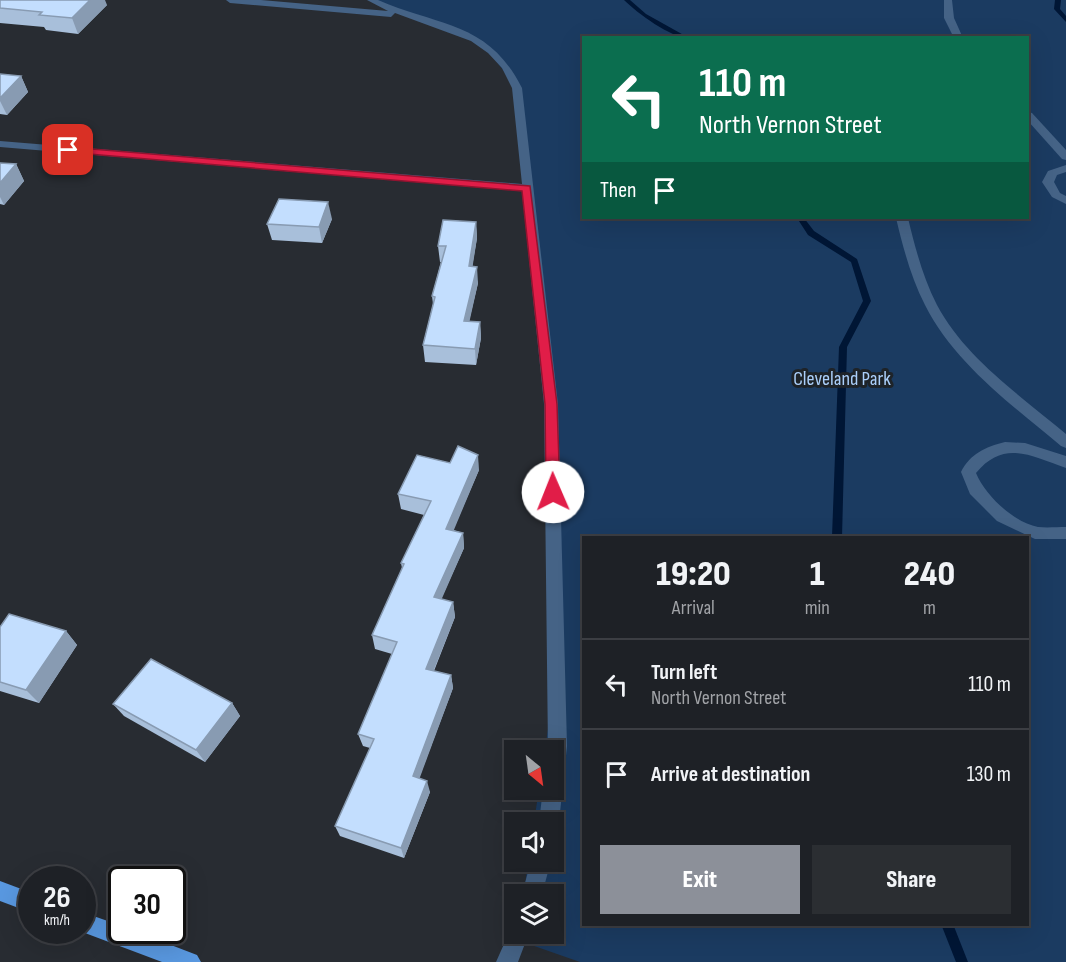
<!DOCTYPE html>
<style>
body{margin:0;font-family:"Sofia Sans Condensed",sans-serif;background:#2b2e32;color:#f1f3f6;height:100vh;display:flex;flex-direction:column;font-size:22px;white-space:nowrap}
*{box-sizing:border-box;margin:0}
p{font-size:20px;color:#a1a3a7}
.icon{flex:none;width:33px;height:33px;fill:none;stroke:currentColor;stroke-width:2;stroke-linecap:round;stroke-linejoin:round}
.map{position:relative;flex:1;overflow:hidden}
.side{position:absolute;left:582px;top:536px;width:447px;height:390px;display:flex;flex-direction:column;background:#1e2126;border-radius:0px;box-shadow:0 6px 24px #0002,0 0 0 2px #3c3e43}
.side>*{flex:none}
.banner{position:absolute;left:582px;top:36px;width:447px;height:183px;border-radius:0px;box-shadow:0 6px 24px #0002,0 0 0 2px #3c3e43;background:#0b6e4f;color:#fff;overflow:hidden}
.needle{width:39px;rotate:151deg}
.buttons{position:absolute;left:504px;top:740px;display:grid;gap:12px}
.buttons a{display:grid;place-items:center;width:60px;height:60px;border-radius:0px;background:#1e2126;box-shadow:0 6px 24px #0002,0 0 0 2px #3c3e43;font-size:30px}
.speed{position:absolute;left:18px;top:866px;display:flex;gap:12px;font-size:30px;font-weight:700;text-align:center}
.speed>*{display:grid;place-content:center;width:78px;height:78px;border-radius:50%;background:#1e2126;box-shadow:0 6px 24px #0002,0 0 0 2px #3c3e43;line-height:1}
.speed small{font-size:15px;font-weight:400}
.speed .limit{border:3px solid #111;border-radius:9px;background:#fff;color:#111}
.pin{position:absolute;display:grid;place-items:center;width:51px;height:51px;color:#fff;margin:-26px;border-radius:12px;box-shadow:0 3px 9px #0006}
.me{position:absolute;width:66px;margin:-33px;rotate:359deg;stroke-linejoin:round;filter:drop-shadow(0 0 4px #0008)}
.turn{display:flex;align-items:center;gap:21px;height:126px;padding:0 18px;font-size:27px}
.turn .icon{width:78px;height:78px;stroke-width:2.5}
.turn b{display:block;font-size:42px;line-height:51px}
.then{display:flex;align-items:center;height:57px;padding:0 18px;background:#0003;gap:12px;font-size:22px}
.eta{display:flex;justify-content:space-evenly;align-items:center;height:102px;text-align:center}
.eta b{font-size:36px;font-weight:800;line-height:42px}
.primary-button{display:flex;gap:12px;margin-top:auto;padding:12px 18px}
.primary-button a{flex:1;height:69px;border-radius:0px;background:#8c9099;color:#fff;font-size:24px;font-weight:800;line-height:69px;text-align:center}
.primary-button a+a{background:#2b2e32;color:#f1f3f6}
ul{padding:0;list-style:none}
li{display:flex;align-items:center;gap:18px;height:90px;padding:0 18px;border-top:2px solid #3c3e43}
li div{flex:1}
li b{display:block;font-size:22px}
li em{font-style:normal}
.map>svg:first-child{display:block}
.green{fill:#1b3b61;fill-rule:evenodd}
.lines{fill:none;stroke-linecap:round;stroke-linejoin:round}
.stream{fill:#001635;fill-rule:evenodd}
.lane{fill:#456386;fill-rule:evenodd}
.street{fill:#456386;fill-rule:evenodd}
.primary{fill:#5998e0;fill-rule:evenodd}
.wall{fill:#a8bfda}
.shaded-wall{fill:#889bb2}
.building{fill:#c3defe;stroke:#889bb2;stroke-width:1.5}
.route{fill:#e11d48;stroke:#92132f;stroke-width:1.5}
.labels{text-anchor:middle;stroke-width:6;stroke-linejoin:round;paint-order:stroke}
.park-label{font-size:20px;fill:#abcffa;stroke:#1e2328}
</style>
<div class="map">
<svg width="1066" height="962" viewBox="0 0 1066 962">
<rect width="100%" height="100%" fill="#282c32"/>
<path class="green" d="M 373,0 L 1066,0 L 1066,962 L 580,962 L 517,940 L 518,933 L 554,933 L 554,894 L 524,894 L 528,861 L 554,861 L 554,822 L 534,822 L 539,789 L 554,789 L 554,750 L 545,750 L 557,665 L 546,357 L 517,88 L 480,40 ZM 584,38 L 1028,38 L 1028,218 L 584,218 ZM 584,537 L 1028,537 L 1028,924 L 584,924 Z"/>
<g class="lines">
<g class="stream">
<path d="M 624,0 L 630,0 L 646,14 L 689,38 C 671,38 637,13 624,0 Z"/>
<path d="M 1055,0 L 1061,0 L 1060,9 L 1066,16 L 1066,22 L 1054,9 Z"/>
<path d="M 797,218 L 804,218 L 814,231 L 857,259 L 871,301 L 847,347 L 842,537 L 832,537 L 839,347 L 863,301 L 851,262 L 808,235 Z"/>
<path d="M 941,924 L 953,924 L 968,962 L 956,962 Z"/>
</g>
<g class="lane">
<path d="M 944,0 L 952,0 L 954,18 L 963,38 L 954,38 L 944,18 Z"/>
<path d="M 1028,112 L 1032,113 L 1066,150 L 1066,160 L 1062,159 L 1028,121 Z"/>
<path d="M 1066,165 L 1066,172 L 1057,175 L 1054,182 L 1060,193 L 1066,196 L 1066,204 L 1052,197 L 1042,182 L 1048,171 Z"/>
<path d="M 896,218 L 908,218 C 915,247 923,278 937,305 C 965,358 1021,396 1066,434 L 1066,448 L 1061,446 C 1012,405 954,363 925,305 C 911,278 903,247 896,218 Z"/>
<path d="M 1005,442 L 1025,443 L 1066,456 L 1066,468 C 1031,456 1004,439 976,473 C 985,495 1013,522 1038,527 C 1047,528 1057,527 1066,527 L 1066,539 L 1035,539 L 997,521 L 970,494 L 961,472 C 970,454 985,447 1005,442 Z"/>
</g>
<g class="street">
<path d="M 226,0 L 261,0 L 388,11 L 367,0 L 378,0 C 440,27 488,21 522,88 L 558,404 L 567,746 L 559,822 L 554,830 L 554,822 L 539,822 L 543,789 L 554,789 L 554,750 L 548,750 L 544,404 L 522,191 L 0,147 L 0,141 L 522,184 L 512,88 L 502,68 L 488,53 L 471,41 L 395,13 L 391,17 L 230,3 Z"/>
<path d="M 531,861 L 551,861 L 542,894 L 522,894 Z"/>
<path d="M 514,925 L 514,933 L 529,933 L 518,962 L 496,962 L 512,926 Z"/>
</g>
<g class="primary">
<path d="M 0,881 L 32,893 L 32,913 L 0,901 Z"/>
<path d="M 82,912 L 122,926 L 122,930 L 132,930 L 197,955 L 201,962 L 162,962 L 77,930 L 82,930 Z"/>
</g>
</g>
<g class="wall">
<path d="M 0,0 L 107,5 L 78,34 L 46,30 L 44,27 L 0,23 Z"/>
<path d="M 0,74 L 21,76 L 28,92 L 7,115 L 0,114 Z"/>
<path d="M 0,163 L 16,164 L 24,181 L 4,205 L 0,204 Z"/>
<path d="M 332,219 L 322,243 L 272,240 L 267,224 Z"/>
<path d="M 476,222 L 477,238 L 472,267 L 478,283 L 469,321 L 480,322 L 481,338 L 476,365 L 425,362 L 423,345 L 433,304 L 432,296 L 441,262 L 440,262 L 438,246 Z"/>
<path d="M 479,470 L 453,530 L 463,533 L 464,548 L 441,599 L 453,602 L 455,617 L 434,671 L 451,675 L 453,688 L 419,778 L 430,792 L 404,858 L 340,836 L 335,826 L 370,748 L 363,746 L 358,734 L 392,654 L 375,649 L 372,635 L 402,568 L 401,563 L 424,515 L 401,509 L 398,494 Z"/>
<path d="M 0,627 L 66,631 L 77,645 L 39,703 L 0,691 Z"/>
<path d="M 232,703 L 240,716 L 205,762 L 124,716 L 113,704 Z"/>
</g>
<g class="shaded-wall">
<path d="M 90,0 L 105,0 L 107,5 L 78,34 L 72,18 Z"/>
<path d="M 21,76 L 28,92 L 7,115 L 0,101 L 0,98 Z"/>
<path d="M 16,164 L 24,181 L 4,205 L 0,197 L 0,183 Z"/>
<path d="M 328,202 L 332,219 L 322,243 L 319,227 Z"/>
<path d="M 476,222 L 477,238 L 470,283 L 469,266 Z"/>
<path d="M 477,267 L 478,283 L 466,337 L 464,321 Z"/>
<path d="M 480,322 L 481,338 L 476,365 L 475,349 Z"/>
<path d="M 478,455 L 479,470 L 448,544 L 446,529 Z"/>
<path d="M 463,533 L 464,548 L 436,612 L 434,597 Z"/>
<path d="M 453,602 L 455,617 L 429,682 L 426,669 Z"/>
<path d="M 66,631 L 77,645 L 39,703 L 26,690 Z"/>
<path d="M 451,675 L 453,688 L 416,788 L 413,776 Z"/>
<path d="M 232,703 L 240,716 L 205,762 L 196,750 Z"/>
<path d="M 427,781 L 430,792 L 404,858 L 401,848 Z"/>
</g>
<g class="building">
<path d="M 0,0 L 90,0 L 72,18 L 39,15 L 42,12 L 0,8 Z"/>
<path d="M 0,74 L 21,76 L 0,98 Z"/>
<path d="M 0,163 L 16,164 L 0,183 Z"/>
<path d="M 279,199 L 328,202 L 319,227 L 267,224 Z"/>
<path d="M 443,220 L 476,222 L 469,266 L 477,267 L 464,321 L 480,322 L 475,349 L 423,345 L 435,297 L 432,296 L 446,246 L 438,246 Z"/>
<path d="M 458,446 L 478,455 L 446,529 L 463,533 L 434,597 L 453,602 L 426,669 L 451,675 L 413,776 L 427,781 L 401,848 L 335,826 L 374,739 L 358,734 L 397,642 L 372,635 L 404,564 L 401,563 L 431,501 L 398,494 L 417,455 L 450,463 Z"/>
<path d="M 9,614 L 66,631 L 26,690 L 0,682 L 0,627 Z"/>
<path d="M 151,659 L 232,703 L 196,750 L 113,704 Z"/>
</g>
<path class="route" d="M 68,147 L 530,186 L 557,404 L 560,492 L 558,496 L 548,496 L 546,492 L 545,404 L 522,191 L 65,152 L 63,150 Z"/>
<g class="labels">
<g class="park-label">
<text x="842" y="385">Cleveland Park</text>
</g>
</g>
</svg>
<div class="buttons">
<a><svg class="needle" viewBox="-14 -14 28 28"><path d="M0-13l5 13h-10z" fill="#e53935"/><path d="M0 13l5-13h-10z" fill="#a1a3a7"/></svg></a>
<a><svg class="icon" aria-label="sound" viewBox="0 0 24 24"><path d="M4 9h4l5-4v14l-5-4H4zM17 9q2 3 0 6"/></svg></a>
<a><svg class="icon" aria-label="layers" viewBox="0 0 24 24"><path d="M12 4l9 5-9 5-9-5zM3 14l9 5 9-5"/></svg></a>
</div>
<div class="speed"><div>26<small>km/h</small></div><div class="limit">30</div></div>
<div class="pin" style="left:68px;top:150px;background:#d93025"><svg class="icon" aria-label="arrive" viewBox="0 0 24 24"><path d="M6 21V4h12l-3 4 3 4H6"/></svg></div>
<svg class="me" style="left:553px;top:492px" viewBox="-20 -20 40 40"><circle r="19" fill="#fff"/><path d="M0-13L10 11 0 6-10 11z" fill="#e11d48"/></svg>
<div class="banner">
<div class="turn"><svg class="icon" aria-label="left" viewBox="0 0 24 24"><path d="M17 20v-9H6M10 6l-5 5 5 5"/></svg><div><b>110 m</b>North Vernon Street</div></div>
<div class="then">Then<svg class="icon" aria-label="arrive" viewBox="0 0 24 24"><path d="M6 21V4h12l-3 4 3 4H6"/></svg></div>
</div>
<section class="side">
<div class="eta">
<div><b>19:20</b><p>Arrival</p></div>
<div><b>1</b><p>min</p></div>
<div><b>240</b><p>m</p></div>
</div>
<ul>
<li><svg class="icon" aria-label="left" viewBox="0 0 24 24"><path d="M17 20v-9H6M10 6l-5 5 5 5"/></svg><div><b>Turn left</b><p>North Vernon Street</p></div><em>110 m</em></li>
<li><svg class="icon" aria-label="arrive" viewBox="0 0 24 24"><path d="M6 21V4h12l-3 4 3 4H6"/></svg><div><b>Arrive at destination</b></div><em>130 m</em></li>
</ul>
<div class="primary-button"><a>Exit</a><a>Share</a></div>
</section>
</div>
